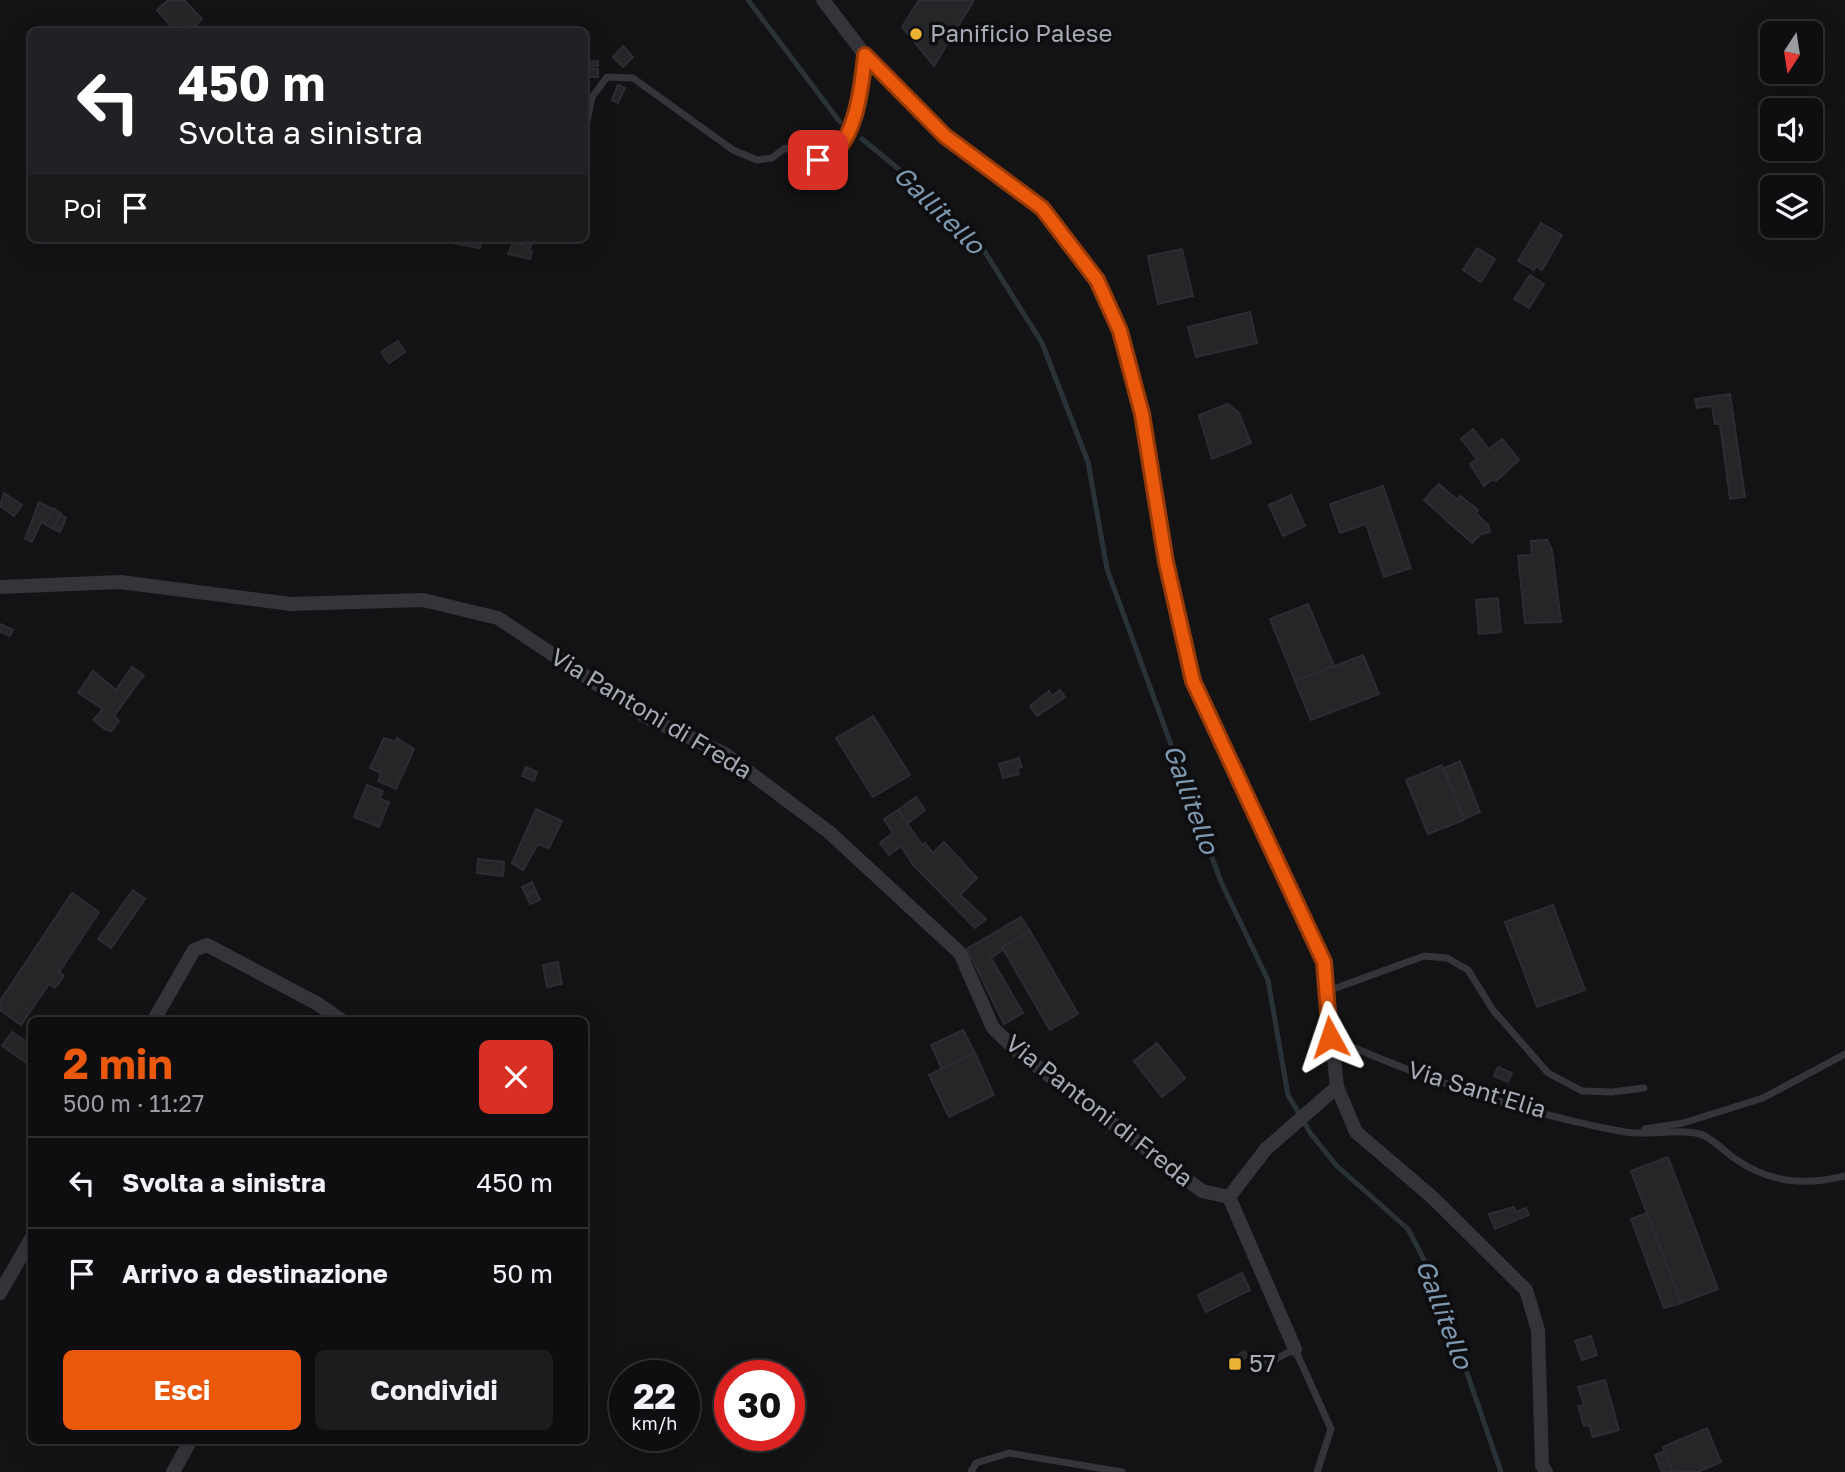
<!DOCTYPE html>
<html lang="it">
<meta charset="utf-8">
<style>
body{margin:0;font-family:"Golos Text",sans-serif;background:#1c1c1e;color:#f1f3f6;height:100vh;display:flex;flex-direction:column;font-size:26px;white-space:nowrap}
*{box-sizing:border-box;margin:0}
p{font-size:23px;color:#9b9c9f}
.icon{flex:none;width:38px;height:38px;fill:none;stroke:currentColor;stroke-width:2;stroke-linecap:round;stroke-linejoin:round}
.map{position:relative;flex:1;overflow:hidden}
.side{position:absolute;left:28px;top:1017px;width:560px;height:427px;display:flex;flex-direction:column;background:#0e0e10;border-radius:10px;box-shadow:0 7px 28px #0002,0 0 0 2px #2e2e30}
.side>*{flex:none}
.guide{position:absolute;left:28px;top:28px;width:560px;height:214px;border-radius:10px;box-shadow:0 7px 28px #0002,0 0 0 2px #2e2e30;background:#202124;color:#fff;overflow:hidden}
.needle{width:46px;rotate:192deg}
.buttons{position:absolute;left:1760px;top:21px;display:grid;gap:14px}
.buttons a{display:grid;place-items:center;width:63px;height:63px;border-radius:10px;background:#0e0e10;box-shadow:0 7px 28px #0002,0 0 0 2px #2e2e30;font-size:35px}
.speed{position:absolute;left:609px;top:1360px;display:flex;gap:14px;font-size:35px;font-weight:700;text-align:center}
.speed>*{display:grid;place-content:center;width:91px;height:91px;border-radius:50%;background:#0e0e10;box-shadow:0 7px 28px #0002,0 0 0 2px #2e2e30;line-height:1}
.speed small{font-size:18px;font-weight:400}
.speed .limit{border:10px solid #d22;background:#fff;color:#111}
.pin{position:absolute;display:grid;place-items:center;width:60px;height:60px;color:#fff;margin:-30px;border-radius:14px;box-shadow:0 4px 10px #0006}
.me{position:absolute;width:77px;margin:-38px;rotate:355deg;stroke-linejoin:round;filter:drop-shadow(0 0 5px #0008)}
.turn{display:flex;align-items:center;gap:24px;height:147px;padding:0 35px;font-size:32px}
.turn .icon{width:91px;height:91px;stroke-width:2.5}
.turn b{display:block;font-size:49px;line-height:60px}
.then{display:flex;align-items:center;height:66px;padding:0 35px;background:#0003;gap:14px;font-size:26px}
.round{display:grid;place-items:center;flex:none;width:74px;height:74px;border-radius:10px;background:#1c1c1e}
.overview{display:flex;align-items:center;justify-content:space-between;height:119px;padding:0 35px}
h1{font-size:42px;font-weight:700;line-height:52px;color:#ea580c}
.action{display:flex;gap:14px;margin-top:auto;padding:14px 35px}
.action a{flex:1;height:80px;border-radius:10px;background:#ea580c;color:#fff;font-size:28px;font-weight:700;line-height:80px;text-align:center}
.action a+a{background:#1c1c1e;color:#f1f3f6}
ul{padding:0;list-style:none}
li{display:flex;align-items:center;gap:21px;height:91px;padding:0 35px;border-top:2px solid #2e2e30}
li div{flex:1}
li b{display:block;font-size:26px}
li em{font-style:normal}
.map>svg:first-child{display:block}
.lines{fill:none;stroke-linecap:round;stroke-linejoin:round}
.stream{stroke:#2a3238;stroke-width:5}
.building{fill:#262629;stroke:#2d2d31;stroke-width:2}
.lane{stroke:#34353a;stroke-width:7}
.street{stroke:#34353a;stroke-width:14}
.route-casing{stroke:#983908;stroke-width:18}
.route{stroke:#ea580c;stroke-width:12}
.poi-dot{fill:#ebb235;stroke:#0e0e10;stroke-width:2.5}
.labels{text-anchor:middle;stroke-width:7;stroke-linejoin:round;paint-order:stroke}
.poi-label{font-size:24px;fill:#a5aab5;stroke:#0e0e10;text-anchor:start}
.street-label{font-size:24px;fill:#a5aab5;stroke:#0e0e10}
.water-label{font-size:26px;font-style:italic;fill:#7d97af;stroke:#0e0e10}
</style>
<div class="map">
<svg width="1845" height="1472" viewBox="0 0 1845 1472">
<rect width="100%" height="100%" fill="#131315"/>
<g class="lines">
<g class="stream">
<path d="M 748,0 L 840,122"/>
<path d="M 862,139 L 923,189 L 980,244 L 1042,343 L 1088,462 L 1107,569 L 1221,882 L 1268,980 L 1288,1095 L 1311,1134 L 1337,1166 L 1408,1229 L 1437,1285 L 1501,1472"/>
</g>
</g>
<g class="building">
<path d="M 168,0 L 184,0 L 202,19 L 191,30 L 187,26 L 176,32 L 157,10 Z"/>
<path d="M 919,0 L 974,0 L 934,66 L 902,27 Z"/>
<path d="M 623,46 L 633,57 L 623,67 L 613,57 Z"/>
<path d="M 598,61 L 598,66 L 586,67 L 586,62 Z"/>
<rect x="584" y="69" width="14" height="8"/>
<path d="M 618,85 L 625,88 L 618,103 L 612,100 Z"/>
<path d="M 1541,223 L 1562,235 L 1542,270 L 1536,266 L 1534,270 L 1518,261 Z"/>
<path d="M 451,238 L 481,238 L 480,248 L 451,243 Z"/>
<path d="M 512,238 L 529,238 L 534,241 L 529,249 Z"/>
<path d="M 514,241 L 532,251 L 530,259 L 508,254 Z"/>
<path d="M 1477,248 L 1495,259 L 1481,282 L 1463,270 Z"/>
<path d="M 1182,249 L 1193,296 L 1158,304 L 1148,256 Z"/>
<path d="M 1530,275 L 1544,284 L 1529,308 L 1514,299 Z"/>
<path d="M 1250,312 L 1257,343 L 1196,357 L 1188,327 Z"/>
<path d="M 398,341 L 405,352 L 389,363 L 381,352 Z"/>
<path d="M 1730,394 L 1745,497 L 1730,499 L 1720,424 L 1715,424 L 1712,406 L 1697,408 L 1695,399 Z"/>
<path d="M 1228,404 L 1239,413 L 1251,443 L 1212,459 L 1199,415 Z"/>
<path d="M 1473,429 L 1489,449 L 1502,439 L 1519,460 L 1496,481 L 1491,480 L 1484,486 L 1470,464 L 1477,459 L 1461,439 Z"/>
<path d="M 1439,484 L 1457,500 L 1460,496 L 1478,510 L 1476,513 L 1488,525 L 1490,532 L 1481,534 L 1472,543 L 1424,500 Z"/>
<path d="M 1383,486 L 1411,568 L 1384,577 L 1366,524 L 1340,533 L 1330,504 Z"/>
<path d="M 4,493 L 22,505 L 14,516 L 0,506 Z"/>
<path d="M 1291,495 L 1305,526 L 1283,536 L 1269,505 Z"/>
<path d="M 39,502 L 52,509 L 45,524 L 41,522 L 32,542 L 25,539 Z"/>
<path d="M 53,508 L 61,513 L 53,529 L 45,524 Z"/>
<path d="M 60,515 L 66,518 L 60,532 L 53,529 Z"/>
<path d="M 1547,540 L 1552,550 L 1561,622 L 1525,623 L 1518,556 L 1532,555 L 1531,541 Z"/>
<path d="M 1498,598 L 1501,632 L 1479,634 L 1476,600 Z"/>
<path d="M 1308,604 L 1334,666 L 1295,681 L 1270,619 Z"/>
<path d="M 0,624 L 13,630 L 10,636 L 0,632 Z"/>
<path d="M 1363,655 L 1379,694 L 1311,720 L 1295,681 Z"/>
<path d="M 132,667 L 144,675 L 114,716 L 119,721 L 111,731 L 105,729 L 93,720 L 103,709 L 78,693 L 93,671 L 116,690 Z"/>
<path d="M 1060,690 L 1065,697 L 1037,716 L 1030,706 L 1049,691 L 1052,696 Z"/>
<path d="M 873,716 L 910,775 L 873,797 L 836,738 Z"/>
<path d="M 384,738 L 395,742 L 397,738 L 414,749 L 396,789 L 378,781 L 381,773 L 370,768 Z"/>
<path d="M 1019,758 L 1022,767 L 1017,768 L 1019,774 L 1003,778 L 999,764 Z"/>
<path d="M 1460,761 L 1480,812 L 1464,819 L 1444,768 Z"/>
<path d="M 1442,765 L 1464,820 L 1428,834 L 1406,780 Z"/>
<path d="M 526,767 L 537,772 L 534,781 L 522,776 Z"/>
<path d="M 367,785 L 383,791 L 380,799 L 389,802 L 379,827 L 354,817 Z"/>
<path d="M 916,797 L 925,810 L 907,824 L 898,810 Z"/>
<path d="M 536,809 L 562,821 L 549,848 L 538,844 L 523,870 L 512,863 Z"/>
<path d="M 898,810 L 922,845 L 925,843 L 933,853 L 944,842 L 977,878 L 960,895 L 986,919 L 975,928 L 913,865 L 901,846 L 889,855 L 880,843 L 893,833 L 884,819 Z"/>
<path d="M 478,859 L 504,862 L 503,876 L 477,873 Z"/>
<path d="M 532,882 L 536,891 L 526,895 L 522,887 Z"/>
<path d="M 133,890 L 145,899 L 111,948 L 98,939 Z"/>
<path d="M 536,891 L 540,900 L 530,904 L 526,895 Z"/>
<path d="M 72,893 L 99,912 L 59,972 L 64,976 L 55,988 L 49,984 L 21,1025 L 0,1010 L 0,1001 Z"/>
<path d="M 1553,905 L 1585,990 L 1537,1007 L 1505,922 Z"/>
<path d="M 1021,917 L 1030,931 L 991,958 L 1023,1013 L 1004,1024 L 967,949 Z"/>
<path d="M 1030,931 L 1078,1014 L 1050,1030 L 1002,947 Z"/>
<path d="M 558,962 L 562,984 L 547,987 L 543,965 Z"/>
<path d="M 963,1030 L 975,1053 L 942,1069 L 931,1045 Z"/>
<path d="M 12,1032 L 32,1045 L 30,1065 L 2,1046 Z"/>
<path d="M 1157,1043 L 1185,1078 L 1162,1097 L 1134,1061 Z"/>
<path d="M 975,1053 L 994,1095 L 949,1117 L 929,1075 Z"/>
<path d="M 1498,1067 L 1512,1073 L 1508,1082 L 1494,1076 Z"/>
<path d="M 1668,1157 L 1718,1289 L 1681,1303 L 1631,1171 Z"/>
<path d="M 1514,1207 L 1516,1212 L 1526,1208 L 1529,1215 L 1495,1229 L 1489,1214 Z"/>
<path d="M 1647,1213 L 1681,1303 L 1664,1308 L 1631,1219 Z"/>
<path d="M 1242,1273 L 1250,1290 L 1206,1312 L 1198,1295 Z"/>
<path d="M 1591,1336 L 1597,1355 L 1582,1360 L 1575,1341 Z"/>
<path d="M 1245,1351 L 1248,1356 L 1233,1365 L 1230,1359 Z"/>
<path d="M 1605,1380 L 1619,1430 L 1593,1437 L 1589,1425 L 1584,1426 L 1578,1406 L 1584,1405 L 1578,1387 Z"/>
<path d="M 1707,1428 L 1721,1462 L 1698,1472 L 1673,1472 L 1663,1447 Z"/>
<path d="M 1665,1451 L 1673,1472 L 1662,1472 L 1655,1455 Z"/>
</g>
<g class="lines">
<g class="lane">
<path d="M 584,135 L 592,97 L 607,77 L 633,78 L 733,150 L 757,160 L 772,158 L 785,148 C 797,152 815,163 827,158 C 854,149 863,81 865,57"/>
<path d="M 1328,991 L 1424,956 L 1447,958 L 1468,970 L 1493,1010 L 1548,1073 L 1582,1091 L 1612,1092 L 1644,1088"/>
<path d="M 1332,1038 C 1423,1079 1527,1114 1625,1132 C 1649,1136 1677,1128 1700,1134 C 1711,1137 1724,1151 1734,1158 C 1769,1183 1805,1186 1845,1176"/>
<path d="M 1645,1129 L 1683,1123 L 1763,1098 L 1845,1054"/>
<path d="M 1258,1368 L 1295,1349 L 1331,1429 L 1317,1472"/>
<path d="M 971,1472 L 976,1463 L 1009,1453 L 1122,1472"/>
</g>
<g class="street">
<path d="M 823,0 L 865,55 L 945,136 L 1042,209 L 1097,280 L 1120,331 L 1142,414 L 1166,562 L 1193,681 L 1324,962 L 1337,1087 L 1356,1132 L 1432,1197 L 1526,1290 L 1538,1330 L 1542,1465 L 1546,1472"/>
<path d="M 0,587 L 120,582 L 291,604 L 423,600 L 498,618 L 646,717 L 725,754 L 829,832 L 960,953 L 993,1028 L 1017,1051 L 1202,1191 L 1229,1197"/>
<path d="M 154,1020 L 194,950 L 207,945 L 318,1004 L 341,1020"/>
<path d="M 0,1293 L 32,1237"/>
<path d="M 1295,1349 L 1229,1197 L 1266,1149 L 1337,1087"/>
<path d="M 173,1472 L 191,1440"/>
</g>
</g>
<g class="lines">
<defs>
<path id="route" d="M 818,160 C 855,155 862,85 865,55 L 945,136 L 1042,208 L 1097,280 L 1120,331 L 1142,414 L 1166,562 L 1193,681 L 1324,962 L 1330,1037"/>
</defs>
<use href="#route" class="route-casing"/>
<use href="#route" class="route"/>
</g>
<g class="poi-dot">
<circle cx="916" cy="34" r="7"/>
<rect x="1228" y="1357" width="14" height="14" rx="3.5"/>
</g>
<g class="labels">
<g class="poi-label">
<text x="930" y="42">Panificio Palese</text>
<text x="1249" y="1372">57</text>
</g>
<g class="street-label">
<text transform="translate(651 714) rotate(31)" y="8">Via Pantoni di Freda</text>
<text transform="translate(1477 1090) rotate(17)" y="8">Via Sant'Elia</text>
<text transform="translate(1099 1111) rotate(38)" y="8">Via Pantoni di Freda</text>
</g>
<g class="water-label">
<text transform="translate(939 210) rotate(44)" y="9">Gallitello</text>
<text transform="translate(1191 799) rotate(70)" y="9">Gallitello</text>
<text transform="translate(1444 1314) rotate(69)" y="9">Gallitello</text>
</g>
</g>
</svg>
<div class="buttons">
<a><svg class="needle" viewBox="-14 -14 28 28"><path d="M0-13l5 13h-10z" fill="#e53935"/><path d="M0 13l5-13h-10z" fill="#9b9c9f"/></svg></a>
<a><svg class="icon" aria-label="sound" viewBox="0 0 24 24"><path d="M4 9h4l5-4v14l-5-4H4zM17 9q2 3 0 6"/></svg></a>
<a><svg class="icon" aria-label="layers" viewBox="0 0 24 24"><path d="M12 4l9 5-9 5-9-5zM3 14l9 5 9-5"/></svg></a>
</div>
<div class="speed"><div>22<small>km/h</small></div><div class="limit">30</div></div>
<div class="pin" style="left:818px;top:160px;background:#d93025"><svg class="icon" aria-label="arrive" viewBox="0 0 24 24"><path d="M6 21V4h12l-3 4 3 4H6"/></svg></div>
<svg class="me" style="left:1330px;top:1037px" viewBox="-20 -20 40 40"><path d="M0-17L14 15 0 8-14 15z" fill="#ea580c" stroke="#fff" stroke-width="4"/></svg>
<div class="guide">
<div class="turn"><svg class="icon" aria-label="left" viewBox="0 0 24 24"><path d="M17 20v-9H6M10 6l-5 5 5 5"/></svg><div><b>450 m</b>Svolta a sinistra</div></div>
<div class="then">Poi<svg class="icon" aria-label="arrive" viewBox="0 0 24 24"><path d="M6 21V4h12l-3 4 3 4H6"/></svg></div>
</div>
<section class="side">
<div class="overview"><div><h1>2 min</h1><p>500 m · 11:27</p></div><a class="round" style="background:#d93025;color:#fff"><svg class="icon" aria-label="close" viewBox="0 0 24 24"><path d="M6 6l12 12M18 6L6 18"/></svg></a></div>
<ul>
<li><svg class="icon" aria-label="left" viewBox="0 0 24 24"><path d="M17 20v-9H6M10 6l-5 5 5 5"/></svg><div><b>Svolta a sinistra</b></div><em>450 m</em></li>
<li><svg class="icon" aria-label="arrive" viewBox="0 0 24 24"><path d="M6 21V4h12l-3 4 3 4H6"/></svg><div><b>Arrivo a destinazione</b></div><em>50 m</em></li>
</ul>
<div class="action"><a>Esci</a><a>Condividi</a></div>
</section>
</div>
